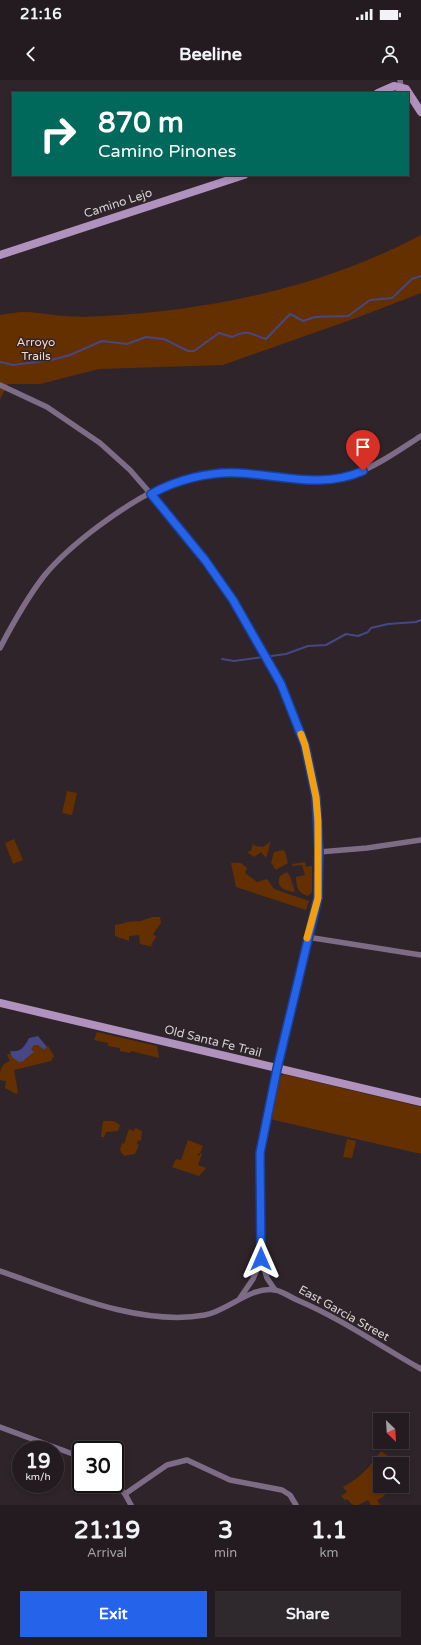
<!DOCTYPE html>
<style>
body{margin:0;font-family:"Varela Round",sans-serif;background:#2f282c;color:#f1f3f6;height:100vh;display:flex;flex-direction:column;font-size:15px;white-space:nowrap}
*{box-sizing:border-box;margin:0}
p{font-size:13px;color:#a3a1a4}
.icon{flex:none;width:22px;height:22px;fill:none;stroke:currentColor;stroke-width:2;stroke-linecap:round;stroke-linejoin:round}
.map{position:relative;height:1425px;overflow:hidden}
.details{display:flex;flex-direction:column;background:#231b1f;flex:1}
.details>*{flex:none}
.banner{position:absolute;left:12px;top:12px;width:397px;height:84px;border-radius:0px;box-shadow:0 2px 6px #0003,0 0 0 1px #40393d;background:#00695c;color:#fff;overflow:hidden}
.needle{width:26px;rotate:155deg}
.controls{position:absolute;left:373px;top:1333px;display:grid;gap:8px}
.controls a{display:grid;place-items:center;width:36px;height:36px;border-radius:0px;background:#231b1f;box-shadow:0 2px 6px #0003,0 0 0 1px #40393d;font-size:20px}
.speed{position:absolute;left:12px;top:1361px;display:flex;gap:8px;font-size:20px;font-weight:700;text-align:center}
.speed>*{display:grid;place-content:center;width:52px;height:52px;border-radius:50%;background:#231b1f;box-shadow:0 2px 6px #0003,0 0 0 1px #40393d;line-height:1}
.speed small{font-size:10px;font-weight:400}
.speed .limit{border:2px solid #111;border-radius:6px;background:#fff;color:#111}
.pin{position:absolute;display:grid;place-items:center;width:34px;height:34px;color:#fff;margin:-41px -17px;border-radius:50% 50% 50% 0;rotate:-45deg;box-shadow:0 0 4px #0007}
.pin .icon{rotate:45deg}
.me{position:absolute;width:44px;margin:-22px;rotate:0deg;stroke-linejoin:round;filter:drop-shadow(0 0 3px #0008)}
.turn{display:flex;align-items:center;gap:14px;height:84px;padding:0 20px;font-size:18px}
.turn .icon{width:52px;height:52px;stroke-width:2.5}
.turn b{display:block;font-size:28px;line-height:34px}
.eta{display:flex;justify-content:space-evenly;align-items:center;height:68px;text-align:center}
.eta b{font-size:24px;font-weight:800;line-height:28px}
.action{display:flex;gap:8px;margin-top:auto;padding:8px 20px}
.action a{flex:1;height:46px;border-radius:0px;background:#2563eb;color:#fff;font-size:16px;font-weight:800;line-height:46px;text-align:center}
.action a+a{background:#2f282c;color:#f1f3f6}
.status{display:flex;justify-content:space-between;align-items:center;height:28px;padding:0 20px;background:#231b1f;direction:ltr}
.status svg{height:11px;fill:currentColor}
header{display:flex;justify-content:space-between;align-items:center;height:52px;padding:0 20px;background:#231b1f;font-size:18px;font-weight:800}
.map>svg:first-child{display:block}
.green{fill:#653000}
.water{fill:#454787}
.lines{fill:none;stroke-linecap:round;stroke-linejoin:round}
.stream{stroke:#454787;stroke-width:2}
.street{stroke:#7e6c87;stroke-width:5.5}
.secondary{stroke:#af92be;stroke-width:8}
.route-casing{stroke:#184099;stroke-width:10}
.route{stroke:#2563eb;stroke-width:7}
.slow{stroke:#f59e0b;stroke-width:7}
.labels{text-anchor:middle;stroke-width:3;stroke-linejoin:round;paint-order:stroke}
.street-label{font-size:12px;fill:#d8d1d4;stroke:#2f2429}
.park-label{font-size:12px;fill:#fdd8bf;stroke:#2f2429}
</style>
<div class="status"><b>21:16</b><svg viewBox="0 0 49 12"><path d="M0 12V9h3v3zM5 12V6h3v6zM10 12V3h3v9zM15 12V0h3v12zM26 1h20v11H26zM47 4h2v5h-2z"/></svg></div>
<header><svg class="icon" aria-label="back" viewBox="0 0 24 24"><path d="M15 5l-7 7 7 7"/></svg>Beeline<svg class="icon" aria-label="person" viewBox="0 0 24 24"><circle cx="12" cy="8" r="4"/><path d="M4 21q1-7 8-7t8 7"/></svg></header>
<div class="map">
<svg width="421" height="1425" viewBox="0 0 421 1425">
<rect width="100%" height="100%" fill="#2f2429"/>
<g class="green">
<path d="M 421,155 L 421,213 L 359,237 L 223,285 L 99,289 L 40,304 L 8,304 L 0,319 L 0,235 C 8,234 16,232 24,232 C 34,232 44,234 54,235 C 70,237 87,237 103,236 C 213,230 323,207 421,155 Z"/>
<path d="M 67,711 L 77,713 L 72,735 L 62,733 Z"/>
<path d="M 14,759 L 23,780 L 13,784 L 5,763 Z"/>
<path d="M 271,761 L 266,778 L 261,772 L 254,777 L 247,772 L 251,771 L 253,763 L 255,766 L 263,767 Z"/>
<path d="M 283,770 L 285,772 L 288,783 L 276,790 L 271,783 L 274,772 Z"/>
<path d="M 305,782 L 306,787 L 312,786 L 312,812 L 308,816 C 298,813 296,807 296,797 L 305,795 L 302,785 L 293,786 L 292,784 Z"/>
<path d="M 231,783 L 241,783 L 247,788 L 245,793 L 257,802 L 267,799 L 274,809 L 309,821 L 306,830 L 236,807 Z"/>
<path d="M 287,792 L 290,796 L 295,812 C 285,811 275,807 280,796 Z"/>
<path d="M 152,837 L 160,837 L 161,843 L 153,854 L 156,857 L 151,865 L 154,867 L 140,864 L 139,855 L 129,856 L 129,861 L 115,856 L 115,845 L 125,843 L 125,842 L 141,841 Z"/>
<path d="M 97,952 L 157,966 L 159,978 L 131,971 L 130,973 L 120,971 L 120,968 L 108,966 L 108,963 L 94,960 Z"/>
<path d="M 33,965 L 38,965 L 44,970 L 48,966 L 54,976 L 51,981 L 14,990 L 18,1013 L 16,1014 L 5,1008 L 6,1001 L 0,1000 C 0,990 0,985 10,981 L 7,975 L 11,973 L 12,977 L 24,979 Z"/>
<path d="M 283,994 L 421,1027 L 421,1074 L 270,1039 L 279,998 Z"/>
<path d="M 103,1041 L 114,1041 L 120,1045 L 118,1051 L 106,1052 L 104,1057 L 101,1057 Z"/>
<path d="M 135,1048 L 142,1051 L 141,1061 L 138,1060 L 137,1064 L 139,1065 L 135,1074 L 124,1076 L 120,1070 L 122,1063 L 124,1064 L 129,1049 L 134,1051 Z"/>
<path d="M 347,1059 L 356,1061 L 352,1078 L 343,1077 Z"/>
<path d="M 188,1060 L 203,1066 L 200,1073 L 197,1075 L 199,1076 L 201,1073 L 202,1074 L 198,1085 L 206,1088 L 199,1096 L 172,1087 L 176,1079 L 181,1080 Z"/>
<path d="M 381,1371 L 395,1381 L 393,1384 L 380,1384 L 380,1406 L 385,1406 L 387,1412 L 383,1417 L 377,1420 L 380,1425 L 371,1425 L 368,1420 L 358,1425 L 353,1425 L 347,1419 L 345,1420 L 341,1416 L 347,1412 L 343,1407 C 361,1397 369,1388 381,1371 Z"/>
</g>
<path class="water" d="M 38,956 L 47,967 L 44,970 L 38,965 L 34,965 L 31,969 L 34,972 L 25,979 L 24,981 L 19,982 L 12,977 L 10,971 C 21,973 25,966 29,958 Z"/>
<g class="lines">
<g class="stream">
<path d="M 0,282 L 13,285 L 51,280 L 70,275 L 102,261 L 127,264 L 146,257 L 164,259 L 188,271 L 194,271 L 219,253 L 232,257 C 249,249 250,254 266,259 L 290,234 L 303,241 L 315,237 L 348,236 L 370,220 L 392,218 L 412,199 L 421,196"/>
<path d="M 222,579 L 234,581 L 286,574 L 308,566 L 326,565 L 346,554 L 358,556 L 368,552 L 371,548 L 388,544 L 416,542 L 421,540"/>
</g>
<g class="street">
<path d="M 400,0 L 401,7"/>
<path d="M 0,305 L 47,327 L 100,363 L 130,390 L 170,436 L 205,480 L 233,520 L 281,604 L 305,665 L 316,717 L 318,741 L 318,819 L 277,989 L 260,1073 L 261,1179 L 267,1198 L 275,1210"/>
<path d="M 0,568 C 13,543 27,518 44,496 C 70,464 125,424 162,407 C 182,399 208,393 230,392 C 251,392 272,397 293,399 C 350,406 376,385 421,356"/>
<path d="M 319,772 L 367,768 L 421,760"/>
<path d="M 307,857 L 421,875"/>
<path d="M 0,1191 C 61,1212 140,1247 205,1235 C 227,1231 251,1206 275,1210 C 282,1211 290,1217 297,1220 C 340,1238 380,1266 421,1289"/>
<path d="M 240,1218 L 253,1199 L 261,1179"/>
<path d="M 0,1347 L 81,1377"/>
<path d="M 115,1403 L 125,1414 L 131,1425"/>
<path d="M 125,1414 L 167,1385 L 187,1380 L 230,1400 L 282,1410 L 290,1415 L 296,1425"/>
</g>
<g class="secondary">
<path d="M 378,13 L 394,6 L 406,9 L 421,32"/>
<path d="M 0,175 L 244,95"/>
<path d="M 0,923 L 421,1022"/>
</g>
</g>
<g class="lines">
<defs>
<path id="route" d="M 261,1179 L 260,1073 L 277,989 L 318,818 L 319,772 L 316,717 L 305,665 L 281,604 L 233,520 L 205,480 L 151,414 C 176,400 210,391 239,393 C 281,395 322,409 363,391"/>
</defs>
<use href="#route" class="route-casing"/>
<use href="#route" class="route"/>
<path class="slow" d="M 301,654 L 305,665 L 316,717 L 318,741 L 318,818 L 307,858"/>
</g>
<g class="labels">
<g class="street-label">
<text transform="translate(118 123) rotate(-18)" y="4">Camino Lejo</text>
<text transform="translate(213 961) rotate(14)" y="4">Old Santa Fe Trail</text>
<text transform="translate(344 1233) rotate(29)" y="4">East Garcia Street</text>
</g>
<g class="park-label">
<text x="36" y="266">Arroyo<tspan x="36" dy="14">Trails</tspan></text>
</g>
</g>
</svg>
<div class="controls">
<a><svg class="needle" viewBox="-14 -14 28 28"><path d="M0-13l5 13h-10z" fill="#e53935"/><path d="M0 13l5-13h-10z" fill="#a3a1a4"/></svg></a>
<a><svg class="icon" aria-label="search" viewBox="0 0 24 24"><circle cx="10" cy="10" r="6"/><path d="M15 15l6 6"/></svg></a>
</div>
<div class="speed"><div>19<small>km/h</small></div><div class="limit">30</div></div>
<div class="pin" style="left:363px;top:391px;background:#d93025"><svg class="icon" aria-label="arrive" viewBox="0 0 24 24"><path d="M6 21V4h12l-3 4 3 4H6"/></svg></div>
<svg class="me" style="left:261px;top:1179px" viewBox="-20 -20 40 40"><path d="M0-17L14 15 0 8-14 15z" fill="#2563eb" stroke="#fff" stroke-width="4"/></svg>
<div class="banner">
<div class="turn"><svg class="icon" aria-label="right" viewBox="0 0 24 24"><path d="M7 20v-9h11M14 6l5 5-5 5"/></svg><div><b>870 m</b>Camino Pinones</div></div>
</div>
</div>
<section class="details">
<div class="eta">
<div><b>21:19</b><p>Arrival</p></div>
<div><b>3</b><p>min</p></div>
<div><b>1.1</b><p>km</p></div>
</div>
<div class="action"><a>Exit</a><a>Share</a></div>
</section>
